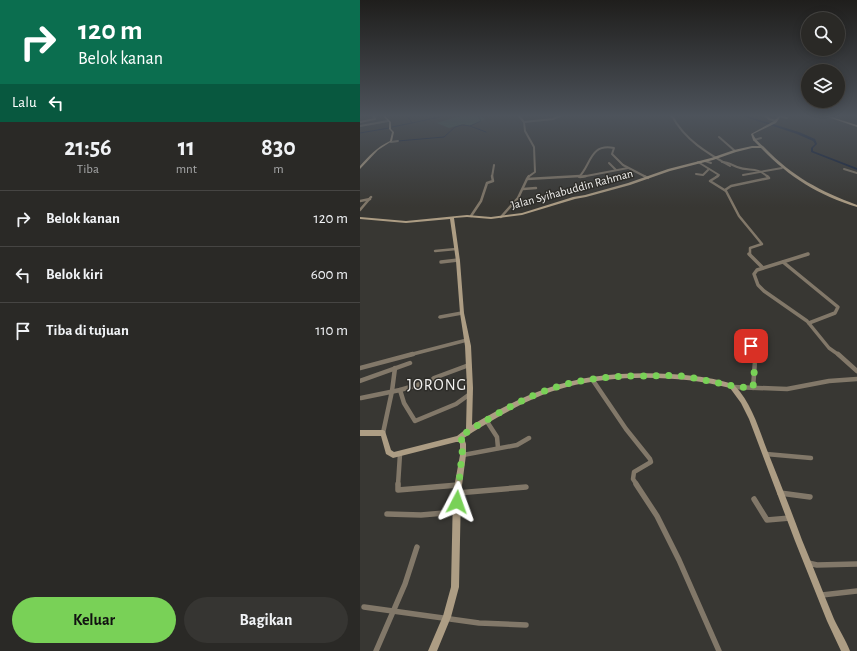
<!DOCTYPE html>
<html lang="id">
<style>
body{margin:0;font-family:"Alegreya Sans",sans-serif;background:#363532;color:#f1f3f6;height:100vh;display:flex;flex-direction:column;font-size:15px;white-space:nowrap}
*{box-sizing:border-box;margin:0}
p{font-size:13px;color:#a5a6a7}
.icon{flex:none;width:22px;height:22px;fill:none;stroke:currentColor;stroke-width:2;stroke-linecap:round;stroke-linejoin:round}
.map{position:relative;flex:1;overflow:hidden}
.panel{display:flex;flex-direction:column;background:#2a2926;width:360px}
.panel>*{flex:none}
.top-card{background:#0b6e4f;color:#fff;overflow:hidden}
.buttons{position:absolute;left:441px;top:12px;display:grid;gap:8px}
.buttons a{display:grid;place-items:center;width:44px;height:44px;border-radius:50%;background:#2a2926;box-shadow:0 2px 10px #0003,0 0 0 1px #464543;font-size:20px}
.pin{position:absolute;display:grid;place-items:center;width:34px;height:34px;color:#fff;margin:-17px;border-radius:8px;box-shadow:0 2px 6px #0006}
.me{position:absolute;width:44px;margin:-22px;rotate:4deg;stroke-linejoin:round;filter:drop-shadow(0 0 3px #0008)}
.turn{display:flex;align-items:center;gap:14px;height:84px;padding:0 12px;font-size:18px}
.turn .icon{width:52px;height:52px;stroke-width:2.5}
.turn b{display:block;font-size:28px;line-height:34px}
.then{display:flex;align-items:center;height:38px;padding:0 12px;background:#0003;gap:8px;font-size:15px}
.eta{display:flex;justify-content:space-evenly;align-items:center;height:68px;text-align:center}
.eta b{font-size:24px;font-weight:700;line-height:28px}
.cta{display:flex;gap:8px;margin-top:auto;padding:8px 12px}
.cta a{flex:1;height:46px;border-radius:24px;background:#79d157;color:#111;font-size:16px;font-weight:700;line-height:46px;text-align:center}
.cta a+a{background:#363532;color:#f1f3f6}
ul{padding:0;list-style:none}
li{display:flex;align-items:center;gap:12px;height:56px;padding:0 12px;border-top:1px solid #464543}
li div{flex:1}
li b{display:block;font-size:15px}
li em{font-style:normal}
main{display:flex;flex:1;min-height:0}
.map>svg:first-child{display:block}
.green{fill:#3d5b4d}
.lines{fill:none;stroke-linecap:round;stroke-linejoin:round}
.stream{stroke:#12203c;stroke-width:1}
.river{fill:#12203c;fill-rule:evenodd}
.street-far4{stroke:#827869;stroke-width:2}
.street-far3{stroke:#827869;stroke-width:2.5}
.street-far2{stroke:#827869;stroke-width:3.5}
.street-far1{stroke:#827869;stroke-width:4.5}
.street{stroke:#827869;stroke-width:5.5}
.secondary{fill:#ad9d84;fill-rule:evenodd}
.route{stroke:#79d157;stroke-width:7;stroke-dasharray:0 12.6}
.labels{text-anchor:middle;stroke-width:3;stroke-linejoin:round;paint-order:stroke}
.far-street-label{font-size:12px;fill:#f1f0ee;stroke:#2e2d29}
.quarter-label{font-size:16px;letter-spacing:1px;fill:#f1f0ee;stroke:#2e2d29}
</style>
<main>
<section class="panel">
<div class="top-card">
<div class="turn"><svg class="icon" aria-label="right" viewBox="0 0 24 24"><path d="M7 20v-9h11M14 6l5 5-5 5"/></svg><div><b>120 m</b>Belok kanan</div></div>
<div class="then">Lalu<svg class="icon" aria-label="left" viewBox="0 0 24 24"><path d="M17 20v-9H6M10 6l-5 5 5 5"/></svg></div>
</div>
<div class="eta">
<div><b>21:56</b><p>Tiba</p></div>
<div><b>11</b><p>mnt</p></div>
<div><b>830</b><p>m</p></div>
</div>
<ul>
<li><svg class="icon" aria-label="right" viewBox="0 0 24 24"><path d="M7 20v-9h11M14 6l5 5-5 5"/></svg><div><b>Belok kanan</b></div><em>120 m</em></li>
<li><svg class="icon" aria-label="left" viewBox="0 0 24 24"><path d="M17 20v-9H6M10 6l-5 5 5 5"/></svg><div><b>Belok kiri</b></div><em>600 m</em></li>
<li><svg class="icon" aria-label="arrive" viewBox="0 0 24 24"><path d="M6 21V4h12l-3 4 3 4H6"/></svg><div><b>Tiba di tujuan</b></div><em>110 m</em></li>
</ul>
<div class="cta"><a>Keluar</a><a>Bagikan</a></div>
</section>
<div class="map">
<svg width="497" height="651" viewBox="0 0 497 651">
<rect width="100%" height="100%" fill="#383733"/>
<path class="green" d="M 100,116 L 119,116 L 126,119 L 109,126 L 104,124 L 89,128 L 77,123 Z"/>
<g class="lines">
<g class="stream">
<path d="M 118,116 L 121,121 L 110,126 L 126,132"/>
<path d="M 52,123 L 84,116"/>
<path d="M 32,127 L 52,123 L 47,116"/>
<path d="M 0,133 L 29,128"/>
<path d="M 38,141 L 84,137 L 95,127 L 102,125 L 110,126"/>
</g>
<path class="river" d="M 383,116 L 386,116 L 439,132 L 455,139 L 457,144 L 453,148 L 453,151 L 497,168 L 497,170 L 451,152 L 451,148 L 455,144 L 453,141 L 437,134 Z"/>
<g class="street-far4">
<path d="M 159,116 L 164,122 L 165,131 L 174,147 L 175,172 L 168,177"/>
<path d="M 312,116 C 325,140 347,153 370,166"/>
<path d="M 406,116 L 409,119 L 416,121"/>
<path d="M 419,116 L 427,118"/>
<path d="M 0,122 L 15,119 L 14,117"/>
<path d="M 164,122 L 193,119 L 200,116"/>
<path d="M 0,126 L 28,121"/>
<path d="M 359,137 L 375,151"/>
<path d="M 394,140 L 401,138"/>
<path d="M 31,142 L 38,141"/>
<path d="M 345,161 L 351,163"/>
<path d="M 338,162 L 359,175 L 356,177"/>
<path d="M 362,162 C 368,162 372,165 377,167 C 390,172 396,166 408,177"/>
<path d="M 249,163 L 256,170"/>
<path d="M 484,169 L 497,173"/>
<path d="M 336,174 L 343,175 L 349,169"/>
<path d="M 383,175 L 422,168"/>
<path d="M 132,177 L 134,165"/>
<path d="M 219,177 C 231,165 230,143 254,148 L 252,154 L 263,165 L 286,177"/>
<path d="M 221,177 L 268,168"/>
</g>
<g class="street-far3">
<path d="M 284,176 L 288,178"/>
<path d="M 358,176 L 350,181 L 366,191 L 379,216 L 402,244 L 390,248 L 390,255"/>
<path d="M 220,177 L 226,176"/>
<path d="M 167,179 L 169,176"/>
<path d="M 163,189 L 176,188"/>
<path d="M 365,190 L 371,186 L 409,178 L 407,176"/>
<path d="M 0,201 L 10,199"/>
<path d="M 0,210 L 11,197"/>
<path d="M 111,216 L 121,201 L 127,183 L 133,181 L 132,176"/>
<path d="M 141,217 L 158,198 L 167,179 L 220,176"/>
<path d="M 75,251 L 96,249"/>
<path d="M 446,255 L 448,254"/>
</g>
<g class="street-far2">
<path d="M 389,254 L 403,268"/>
<path d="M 448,254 L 397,270 L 394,274 L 398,285 L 404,291 L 447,321 L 469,348 L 479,355"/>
<path d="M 81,262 L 98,260"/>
<path d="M 423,262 L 478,307 L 475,313 L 449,323"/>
<path d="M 80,317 L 102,313"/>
<path d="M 390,342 L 393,355"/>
<path d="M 49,355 L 107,340"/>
</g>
<g class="street-far1">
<path d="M 478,354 L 497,371"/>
<path d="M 0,368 L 53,354"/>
<path d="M 232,379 L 266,429 L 290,459 L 291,462 L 274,472 L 273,479 L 277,485"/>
<path d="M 0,381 L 50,363"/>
<path d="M 373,387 L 427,389 L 469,381 L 497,379"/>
<path d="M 393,388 L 395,361 L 393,354"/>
<path d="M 40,390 L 44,403 L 55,421 L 96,404 L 110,394"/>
<path d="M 1,398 L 40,390 L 71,381 L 74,378 L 109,365"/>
<path d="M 126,420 L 137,437 L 138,448"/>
<path d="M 23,433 L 32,391 L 35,368"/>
<path d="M 406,454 L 451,458"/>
<path d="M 103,455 L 157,445 L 169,438"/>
<path d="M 38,485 L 40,454"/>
</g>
<g class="street">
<path d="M 38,484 L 38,490 L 98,485"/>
<path d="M 276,484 L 297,516 L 319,560 L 359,651"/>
<path d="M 97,493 L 166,487"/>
<path d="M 420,493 L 450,497"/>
<path d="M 394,499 L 407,520 L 430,518"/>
<path d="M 27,514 L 61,515 L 96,512"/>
<path d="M 448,563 L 457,565 L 497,564"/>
<path d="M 462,595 L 497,591"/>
<path d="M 4,607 L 119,623 L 166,625"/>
<path d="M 16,651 L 45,584 L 57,547"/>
</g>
<g class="secondary">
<path d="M 23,116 L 25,116 L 31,122 L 31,129 L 34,132 L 32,141 L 18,150 L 0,169 L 0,166 C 9,156 17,147 30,141 L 32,132 L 29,129 L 29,122 Z"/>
<path d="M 419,116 L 421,116 L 416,123 L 393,134 C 396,141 401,144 405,148 C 433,177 460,191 497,205 L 497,207 C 458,195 429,177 401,148 L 392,148 L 376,152 L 353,160 L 310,171 L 270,185 L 226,197 L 215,199 L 162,215 L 131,219 L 107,217 L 94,218 L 100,261 L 104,313 L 111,346 L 113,388 L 112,425 C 136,411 161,397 188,388 C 233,372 287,371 334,376 C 342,377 370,381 375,386 C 391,402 399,429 407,450 C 419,480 431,510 442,540 C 453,566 463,593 474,619 C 479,630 486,640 490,651 L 481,651 L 467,621 L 435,541 L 389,419 L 381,403 L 370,388 C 321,375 256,374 207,387 C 183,393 161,404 140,416 C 128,423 115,430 104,438 L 106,444 L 106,455 L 101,493 L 99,587 L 91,617 L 77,651 L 68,651 L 83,616 L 91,587 L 93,493 L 100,455 L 100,444 L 99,442 L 96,442 L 33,458 L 26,454 L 21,436 L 0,436 L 0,430 L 23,430 L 25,431 L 31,450 L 34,452 L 97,436 L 106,429 L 107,388 L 105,346 L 100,313 L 96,261 L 90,219 L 46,223 L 0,219 L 0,217 L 46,221 L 107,215 L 131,217 L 162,213 L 213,197 L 225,195 L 268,183 L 308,169 L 351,158 L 374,150 L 392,146 L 399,146 L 393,140 L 391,134 L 414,121 Z"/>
<path d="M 465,116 L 468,116 L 497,125 L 497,127 Z"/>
</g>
</g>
<linearGradient id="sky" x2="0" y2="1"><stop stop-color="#1f1e1c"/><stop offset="0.56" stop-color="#4d535b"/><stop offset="1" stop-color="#4d535b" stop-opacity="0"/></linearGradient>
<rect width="497" height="207" fill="url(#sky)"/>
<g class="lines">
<path class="route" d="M 97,502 L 103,444 L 102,440 L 99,438 C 110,429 124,422 137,414 C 187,385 224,376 282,376 C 295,376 308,375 321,376 C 346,379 369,387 393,388 L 395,361 L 391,346"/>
</g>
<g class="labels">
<g class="far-street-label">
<text transform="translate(212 189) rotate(-15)" y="4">Jalan Syihabuddin Rahman</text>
</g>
<g class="quarter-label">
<text x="77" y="390">JORONG</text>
</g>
</g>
</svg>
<div class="buttons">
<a><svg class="icon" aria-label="search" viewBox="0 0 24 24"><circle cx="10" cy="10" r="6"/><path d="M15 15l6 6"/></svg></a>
<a><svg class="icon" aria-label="layers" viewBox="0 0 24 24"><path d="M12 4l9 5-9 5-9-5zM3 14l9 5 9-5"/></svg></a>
</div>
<div class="pin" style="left:391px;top:346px;background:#d93025"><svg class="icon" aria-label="arrive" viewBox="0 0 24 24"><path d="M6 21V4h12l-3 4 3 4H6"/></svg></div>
<svg class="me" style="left:97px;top:502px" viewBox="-20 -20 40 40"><path d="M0-17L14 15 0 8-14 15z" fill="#79d157" stroke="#fff" stroke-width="4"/></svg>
</div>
</main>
